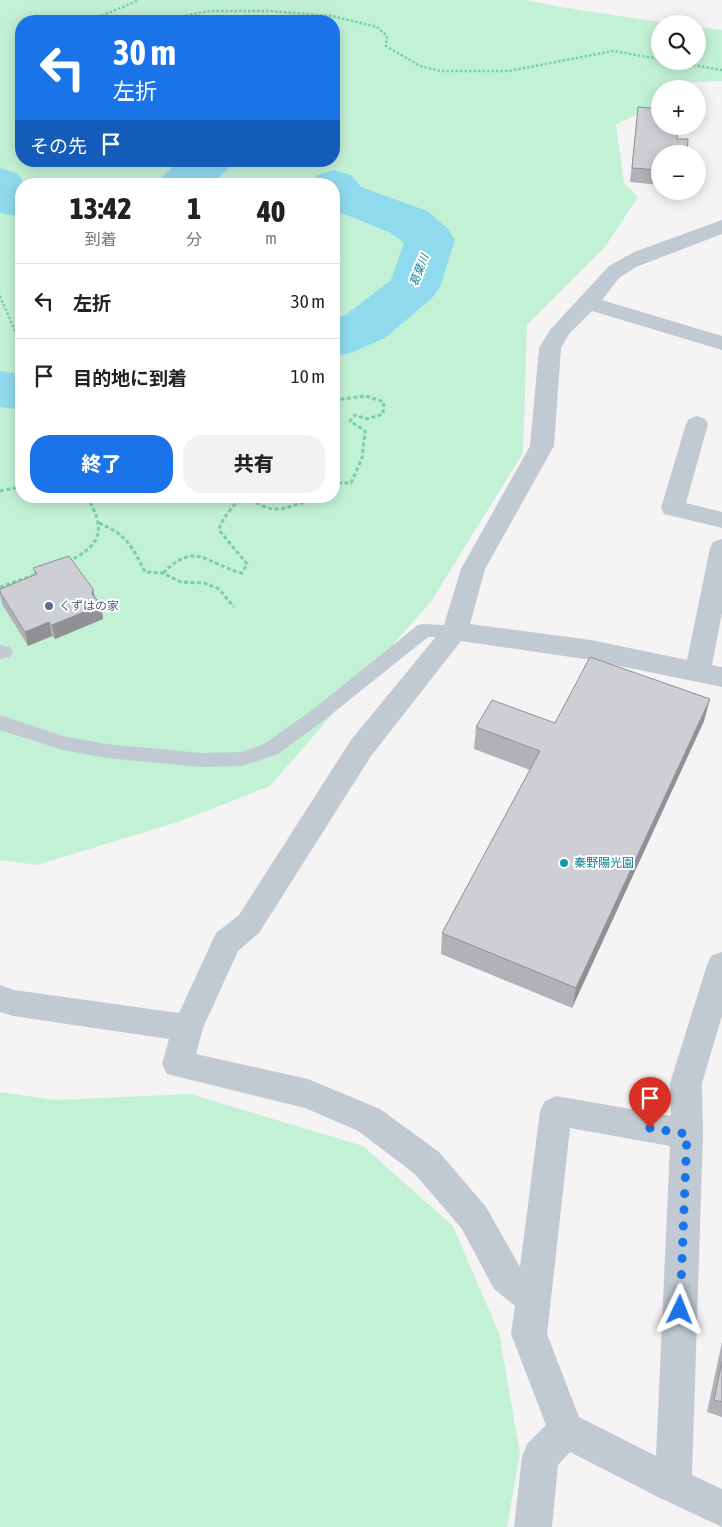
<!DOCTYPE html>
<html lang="ja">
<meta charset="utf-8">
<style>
body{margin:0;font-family:"Asap Condensed","Noto Sans JP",sans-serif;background:#f2f2f2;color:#222;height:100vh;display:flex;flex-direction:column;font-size:19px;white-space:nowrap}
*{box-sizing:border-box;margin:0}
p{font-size:16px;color:#767676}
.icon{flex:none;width:28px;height:28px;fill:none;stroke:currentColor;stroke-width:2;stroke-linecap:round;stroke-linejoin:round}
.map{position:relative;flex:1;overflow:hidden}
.details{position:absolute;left:15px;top:178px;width:325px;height:325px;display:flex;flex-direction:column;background:#fff;border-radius:20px;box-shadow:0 2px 12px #0003}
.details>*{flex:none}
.banner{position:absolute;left:15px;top:15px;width:325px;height:152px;border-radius:20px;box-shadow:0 2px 12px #0003;background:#1a73e8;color:#fff;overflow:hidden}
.fabs{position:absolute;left:651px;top:15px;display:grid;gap:10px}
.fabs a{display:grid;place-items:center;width:55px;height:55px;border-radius:50%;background:#fff;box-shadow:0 2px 12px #0003;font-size:25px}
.pin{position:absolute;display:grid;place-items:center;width:42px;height:42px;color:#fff;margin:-51px -21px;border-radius:50% 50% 50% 0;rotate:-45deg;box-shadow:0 0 5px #0007}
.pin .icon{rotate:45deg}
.me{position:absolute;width:55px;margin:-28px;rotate:2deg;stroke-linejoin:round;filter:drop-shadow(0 0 4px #0008)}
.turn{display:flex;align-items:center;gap:18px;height:105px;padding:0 15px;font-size:22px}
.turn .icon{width:65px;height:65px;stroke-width:2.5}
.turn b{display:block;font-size:35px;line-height:42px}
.then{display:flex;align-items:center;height:48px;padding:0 15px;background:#0003;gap:10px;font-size:19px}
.eta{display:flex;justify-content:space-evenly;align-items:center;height:85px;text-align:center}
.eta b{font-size:30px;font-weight:800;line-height:35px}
.primary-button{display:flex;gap:10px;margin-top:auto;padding:10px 15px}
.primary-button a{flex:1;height:58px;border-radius:20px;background:#1a73e8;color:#fff;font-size:20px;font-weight:800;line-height:58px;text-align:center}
.primary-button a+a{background:#f2f2f2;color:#222}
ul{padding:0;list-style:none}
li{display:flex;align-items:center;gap:15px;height:75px;padding:0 15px;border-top:1px solid #e0e0e0}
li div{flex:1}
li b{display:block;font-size:19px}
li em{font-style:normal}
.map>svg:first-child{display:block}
.green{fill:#c3f1d5;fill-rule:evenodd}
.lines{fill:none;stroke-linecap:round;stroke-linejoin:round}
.river{fill:#90daee;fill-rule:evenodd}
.path-far1{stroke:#7ad0a6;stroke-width:2.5;stroke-dasharray:2.5 2;stroke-linecap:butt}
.path{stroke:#7ad0a6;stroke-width:3;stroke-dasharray:4 2.5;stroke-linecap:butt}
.lane{fill:#c1cad2;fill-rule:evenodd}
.street{fill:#c1cad2;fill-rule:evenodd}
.wall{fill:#b0b2b7}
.shaded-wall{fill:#909195}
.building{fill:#cdcfd5;stroke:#909195}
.route{stroke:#1a73e8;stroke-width:9;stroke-dasharray:0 16.2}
.service-dot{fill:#5c6f8a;stroke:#fff;stroke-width:2}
.culture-dot{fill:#0f9aa8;stroke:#fff;stroke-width:2}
.labels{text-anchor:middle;stroke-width:4;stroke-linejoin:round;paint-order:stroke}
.far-water-label{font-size:11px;font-style:italic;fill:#0c7c9b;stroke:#fff}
.service-label{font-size:12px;fill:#4e5e75;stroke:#fff;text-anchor:start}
.culture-label{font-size:12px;fill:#0d838f;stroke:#fff;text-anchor:start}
</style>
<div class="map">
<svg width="722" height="1527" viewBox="0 0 722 1527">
<rect width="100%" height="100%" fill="#f5f3f3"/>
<g class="green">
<path d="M 0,0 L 526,0 L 560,7 L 673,24 L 660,24 L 660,61 L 698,61 L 698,27 L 722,30 L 722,81 L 679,83 L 672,89 L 660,89 L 660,101 L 655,106 L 616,124 L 624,183 L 638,197 L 605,247 L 527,325 L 523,453 L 432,600 L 270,786 L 181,821 L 37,865 L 0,860 ZM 21,21 L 334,21 L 334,161 L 21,161 ZM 21,184 L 334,184 L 334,496 L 21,496 Z"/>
<path d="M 0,1092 L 55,1100 L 190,1094 L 363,1146 L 453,1226 L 499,1333 L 520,1453 L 507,1527 L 0,1527 Z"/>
</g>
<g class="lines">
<g class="river">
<path d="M 180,161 L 233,161 L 226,171 L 211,184 L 158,184 L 165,174 Z"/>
<path d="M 0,168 L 17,173 L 25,184 L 21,184 L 21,217 L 0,213 Z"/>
<path d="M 334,170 L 351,175 L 361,187 L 427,211 L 448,229 L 455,240 L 440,287 L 432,298 L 385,338 L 353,352 L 334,357 L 334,320 L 347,314 L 391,280 L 404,243 L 391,233 L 334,210 L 334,184 L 311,184 L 317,175 Z"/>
<path d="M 0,371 L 21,374 L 21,410 L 0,407 Z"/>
</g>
<g class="path-far1">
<path d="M 89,21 L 139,0"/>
<path d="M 159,21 L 209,11 L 269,11 L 332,16 L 377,27 L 387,36 L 386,46 L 420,66 L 441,71 L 509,71 L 613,51 L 660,59"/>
<path d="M 671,61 L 722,70"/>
<path d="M 0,296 L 21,345"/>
</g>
<g class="path">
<path d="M 334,400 L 366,396 L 384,402 L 383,414 L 367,419 L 355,415 L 350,421 L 365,431 L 362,458 L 351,483 L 338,483 L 334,480"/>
<path d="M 0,491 L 21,487"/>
<path d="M 99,523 C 127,535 132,546 145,572 L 163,573 L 181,582 L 204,583 L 219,589 L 234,607"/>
<path d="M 68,562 C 104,543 105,530 87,496"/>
<path d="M 163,573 C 196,540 206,564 242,573 L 247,564 L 219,530 C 221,522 225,517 230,510 C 247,487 258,511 279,509 C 288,508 297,504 306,502 L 309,496"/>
<path d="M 0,587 L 37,574"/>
</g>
<g class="lane">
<path d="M 424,624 L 461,626 L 464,631 L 461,636 L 455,637 L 428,637 L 323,721 L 278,754 L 242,766 L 201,767 L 106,758 L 63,750 L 0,730 L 0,715 L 63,736 L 106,744 L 201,753 L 242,752 L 264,744 L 311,711 L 418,625 Z"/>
<path d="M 0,645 L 10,647 L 13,652 L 10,657 L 0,659 Z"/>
</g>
<g class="street">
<path d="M 722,220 L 722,234 L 636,267 L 619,278 L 602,300 L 722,336 L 722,350 L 592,311 L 569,334 L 561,348 L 554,446 L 485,569 L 470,624 L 591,640 L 687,660 L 710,548 L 713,542 L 722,539 L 722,613 L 712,665 L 722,667 L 722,687 L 591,660 L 461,641 L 371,756 L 259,933 L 238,951 L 203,1028 L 196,1054 L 308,1079 L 380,1109 L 439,1152 L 486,1207 L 520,1267 L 540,1111 L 545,1101 L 556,1096 L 671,1116 L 670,1083 L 707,965 L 711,956 L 722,952 L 722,1016 L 702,1083 L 703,1134 L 692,1475 L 722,1489 L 722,1527 L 660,1498 L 570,1452 L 558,1465 L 552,1527 L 514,1527 L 522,1457 L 527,1444 L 546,1425 L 511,1334 L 515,1306 L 494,1289 L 462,1229 L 415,1174 L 358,1131 L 305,1108 L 167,1074 L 162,1064 L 169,1039 L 13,1016 L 0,1012 L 0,985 L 14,990 L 179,1013 L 216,933 L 239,915 L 351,740 L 443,628 L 461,569 L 530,446 L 539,348 L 550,330 L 609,266 L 634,252 ZM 570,1128 L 670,1146 L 656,1456 L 579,1417 L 547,1334 Z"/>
<path d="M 697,416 L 705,419 L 708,424 L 686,503 L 722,512 L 722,528 L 664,514 L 661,508 L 686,424 L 689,419 Z"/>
</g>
</g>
<g class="wall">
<path d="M 638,107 L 660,154 L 660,185 L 630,182 Z"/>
<path d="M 33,568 L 95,597 L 101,605 L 103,619 L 55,639 L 52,636 L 28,646 L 2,604 L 0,595 L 0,589 L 35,575 Z"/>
<path d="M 704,721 L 572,1008 L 441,954 L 442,933 L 530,770 L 474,749 L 476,727 L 555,723 Z"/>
<path d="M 722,1342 L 722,1417 L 707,1412 Z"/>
</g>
<g class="shaded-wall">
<path d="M 93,589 L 96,603 L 101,605 L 103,619 L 55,639 L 52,625 L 92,594 Z"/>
<path d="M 49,622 L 52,636 L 28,646 L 25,632 Z"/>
<path d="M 710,699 L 704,721 L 572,1008 L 576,988 Z"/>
</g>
<g class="building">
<path d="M 638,107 L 660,109 L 660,126 L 671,126 L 671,127 L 678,128 L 677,139 L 688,139 L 687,154 L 660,154 L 660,170 L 632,168 Z"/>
<path d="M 69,556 L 93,589 L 92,594 L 101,605 L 52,625 L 49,622 L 25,632 L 0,592 L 0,589 L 37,574 L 33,568 Z"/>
<path d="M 590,657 L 710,699 L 576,988 L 442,933 L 540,751 L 476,727 L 492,700 L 555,723 Z"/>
<path d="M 722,1361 L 722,1402 L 714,1400 Z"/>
</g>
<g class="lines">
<path class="route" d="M 650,1128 L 687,1134 L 680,1310"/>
</g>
<circle class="service-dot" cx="49" cy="606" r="5"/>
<circle class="culture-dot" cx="564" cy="863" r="5"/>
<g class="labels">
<g class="far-water-label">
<text transform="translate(419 270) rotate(-69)" y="4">葛葉川</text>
</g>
<g class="service-label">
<text x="59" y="610">くずはの家</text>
</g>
<g class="culture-label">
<text x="574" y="867">秦野陽光園</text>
</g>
</g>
</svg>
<div class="fabs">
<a><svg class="icon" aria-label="search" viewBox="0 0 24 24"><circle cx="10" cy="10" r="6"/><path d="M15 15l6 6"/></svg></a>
<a>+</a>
<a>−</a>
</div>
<div class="pin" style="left:650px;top:1128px;background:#d93025"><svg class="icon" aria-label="arrive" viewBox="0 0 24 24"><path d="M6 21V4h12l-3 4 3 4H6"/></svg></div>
<svg class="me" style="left:680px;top:1310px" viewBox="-20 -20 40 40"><path d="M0-17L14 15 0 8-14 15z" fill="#1a73e8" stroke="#fff" stroke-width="4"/></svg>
<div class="banner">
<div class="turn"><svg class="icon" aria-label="left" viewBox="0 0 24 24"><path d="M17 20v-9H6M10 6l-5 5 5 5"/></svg><div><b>30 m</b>左折</div></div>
<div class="then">その先<svg class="icon" aria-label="arrive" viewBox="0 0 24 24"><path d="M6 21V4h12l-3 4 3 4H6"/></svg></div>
</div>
<section class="details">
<div class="eta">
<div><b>13:42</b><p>到着</p></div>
<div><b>1</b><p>分</p></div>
<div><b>40</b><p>m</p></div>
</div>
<ul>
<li><svg class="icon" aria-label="left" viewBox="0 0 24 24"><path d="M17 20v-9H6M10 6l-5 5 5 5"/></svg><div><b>左折</b></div><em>30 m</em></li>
<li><svg class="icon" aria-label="arrive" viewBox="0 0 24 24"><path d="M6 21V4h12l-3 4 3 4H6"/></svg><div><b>目的地に到着</b></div><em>10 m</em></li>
</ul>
<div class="primary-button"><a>終了</a><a>共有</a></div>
</section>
</div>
